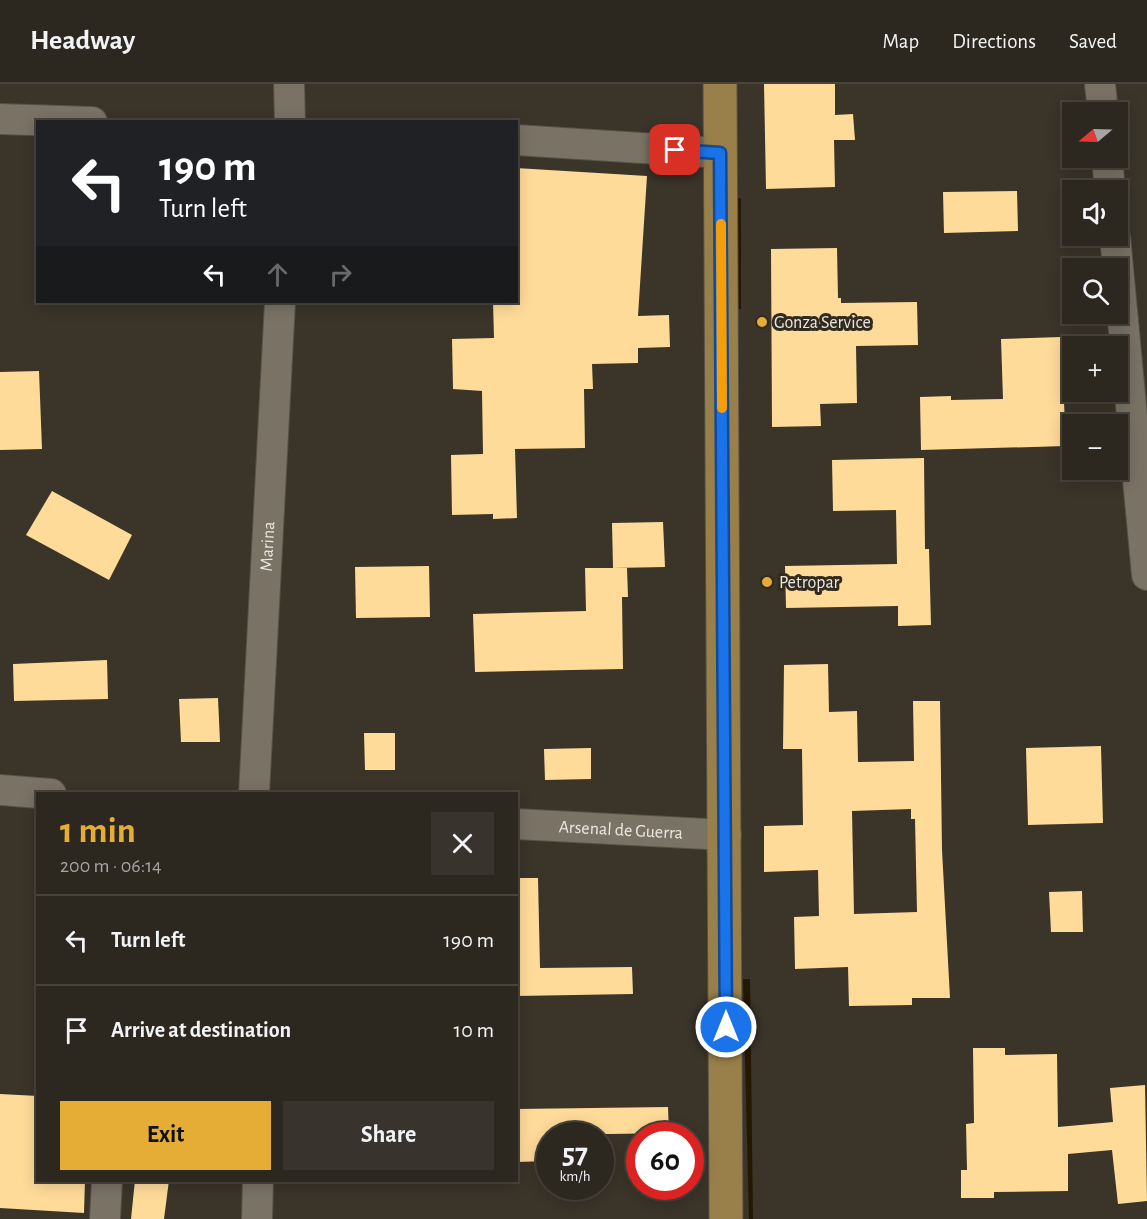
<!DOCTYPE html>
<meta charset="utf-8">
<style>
body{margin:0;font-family:"Alegreya Sans",sans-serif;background:#38332c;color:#f1f3f6;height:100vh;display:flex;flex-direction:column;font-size:22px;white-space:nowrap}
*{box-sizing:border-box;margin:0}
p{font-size:20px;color:#a6a5a4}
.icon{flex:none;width:33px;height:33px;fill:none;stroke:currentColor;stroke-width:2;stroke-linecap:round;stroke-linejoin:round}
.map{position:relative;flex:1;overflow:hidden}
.drawer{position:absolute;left:36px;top:708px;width:482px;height:390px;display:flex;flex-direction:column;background:#2c271f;border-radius:0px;box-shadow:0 3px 15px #0003,0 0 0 2px #48443d}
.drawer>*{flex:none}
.banner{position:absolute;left:36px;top:36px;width:482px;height:183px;border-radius:0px;box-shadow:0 3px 15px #0003,0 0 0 2px #48443d;background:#202124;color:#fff;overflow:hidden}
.needle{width:39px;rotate:251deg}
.buttons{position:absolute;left:1062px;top:18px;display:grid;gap:12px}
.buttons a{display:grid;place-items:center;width:66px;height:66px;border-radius:0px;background:#2c271f;box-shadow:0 3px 15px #0003,0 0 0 2px #48443d;font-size:30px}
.speed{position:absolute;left:536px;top:1038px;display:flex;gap:12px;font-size:30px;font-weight:700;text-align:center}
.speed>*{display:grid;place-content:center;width:78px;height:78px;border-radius:50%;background:#2c271f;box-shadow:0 3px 15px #0003,0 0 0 2px #48443d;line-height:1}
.speed small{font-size:15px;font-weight:400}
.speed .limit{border:9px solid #d22;background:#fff;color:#111}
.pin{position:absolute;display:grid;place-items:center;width:51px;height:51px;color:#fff;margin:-26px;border-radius:12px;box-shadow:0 3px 9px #0006}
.me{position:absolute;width:66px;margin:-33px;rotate:0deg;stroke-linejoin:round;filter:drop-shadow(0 0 4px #0008)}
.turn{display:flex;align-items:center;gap:21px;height:126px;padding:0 24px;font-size:27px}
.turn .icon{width:78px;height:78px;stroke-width:2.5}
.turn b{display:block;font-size:42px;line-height:51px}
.lanes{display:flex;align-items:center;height:57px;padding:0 24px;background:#0003;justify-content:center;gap:30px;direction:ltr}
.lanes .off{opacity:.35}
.round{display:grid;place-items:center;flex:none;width:63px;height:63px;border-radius:0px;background:#38332c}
.headline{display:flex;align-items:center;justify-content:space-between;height:102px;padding:0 24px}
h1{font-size:36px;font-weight:600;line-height:45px;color:#e5ad35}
.action{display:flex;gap:12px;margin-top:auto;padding:12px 24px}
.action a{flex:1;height:69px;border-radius:0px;background:#e5ad35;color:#111;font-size:24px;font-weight:600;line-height:69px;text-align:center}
.action a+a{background:#38332c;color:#f1f3f6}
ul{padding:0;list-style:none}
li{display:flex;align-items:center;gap:18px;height:90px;padding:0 24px;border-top:2px solid #48443d}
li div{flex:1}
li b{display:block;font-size:22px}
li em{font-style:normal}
header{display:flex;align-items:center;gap:36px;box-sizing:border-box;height:84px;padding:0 30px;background:#2c271f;border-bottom:2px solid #48443d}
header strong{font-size:28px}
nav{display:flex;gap:33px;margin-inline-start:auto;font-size:21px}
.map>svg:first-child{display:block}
.water{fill:#251800}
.building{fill:#ffdb99;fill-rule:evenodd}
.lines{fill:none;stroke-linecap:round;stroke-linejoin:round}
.minor-casing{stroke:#565147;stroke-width:32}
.primary-casing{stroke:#565147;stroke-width:35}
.minor{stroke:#797265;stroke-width:30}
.primary{stroke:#997f4a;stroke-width:33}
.route-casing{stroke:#114b97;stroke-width:15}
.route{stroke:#1a73e8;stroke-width:10}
.slow{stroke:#f59e0b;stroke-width:10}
.poi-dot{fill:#e5ad35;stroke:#302a1f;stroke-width:2}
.labels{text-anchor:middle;stroke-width:6;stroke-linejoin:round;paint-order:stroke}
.poi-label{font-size:18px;fill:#ebe7e0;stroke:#302a1f;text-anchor:start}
.street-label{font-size:18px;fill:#ebe7e0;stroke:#302a1f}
</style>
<header>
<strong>Headway</strong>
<nav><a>Map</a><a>Directions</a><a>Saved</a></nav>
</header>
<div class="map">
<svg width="1147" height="1135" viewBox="0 0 1147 1135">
<rect width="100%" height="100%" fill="#3a3429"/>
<g class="water">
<path d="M 741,114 L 741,225 L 737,225 L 737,115 Z"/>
<path d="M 743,895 L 750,895 L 753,1135 L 749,1135 Z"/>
</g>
<g class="building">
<path d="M 764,0 L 835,0 L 835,31 L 853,30 L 855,56 L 834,56 L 835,103 L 766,105 Z"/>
<path d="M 516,84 L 647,92 L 638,232 L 669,231 L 670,263 L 638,264 L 638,279 L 592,280 L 593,305 L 584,305 L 585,364 L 515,365 L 517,434 L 493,435 L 493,430 L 452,431 L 451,371 L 483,370 L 482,307 L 453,305 L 452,255 L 494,254 L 493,218 L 516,218 Z"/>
<path d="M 1017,107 L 1018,147 L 944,149 L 943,108 Z"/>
<path d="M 837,164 L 838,214 L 841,214 L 841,219 L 917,218 L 918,261 L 856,262 L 857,319 L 820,320 L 821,342 L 772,343 L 771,165 Z"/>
<path d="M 1061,253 L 1066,362 L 921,366 L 920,313 L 951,312 L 951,316 L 1003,315 L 1001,255 Z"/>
<path d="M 39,287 L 42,365 L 0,366 L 0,288 Z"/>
<path d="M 924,374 L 925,465 L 929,465 L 931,541 L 898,542 L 898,522 L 786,524 L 785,482 L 897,480 L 896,426 L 833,427 L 832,376 Z"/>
<path d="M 52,407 L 132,451 L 109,496 L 26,451 Z"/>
<path d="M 663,438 L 665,483 L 613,484 L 612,439 Z"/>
<path d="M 429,482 L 430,533 L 356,534 L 355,483 Z"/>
<path d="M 585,484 L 627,484 L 628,513 L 622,513 L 623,585 L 475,588 L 473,530 L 586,527 Z"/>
<path d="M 107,576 L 108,615 L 14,617 L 13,580 Z"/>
<path d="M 828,580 L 829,628 L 857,627 L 858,678 L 914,677 L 913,617 L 940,617 L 942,766 L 950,914 L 912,914 L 912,921 L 849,922 L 848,883 L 795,885 L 794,833 L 819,832 L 818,786 L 764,788 L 764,742 L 803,741 L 802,665 L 783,665 L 784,581 ZM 911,725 L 911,735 L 915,735 L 917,828 L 854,830 L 852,727 Z"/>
<path d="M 218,614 L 220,658 L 181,658 L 179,615 Z"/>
<path d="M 364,649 L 395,649 L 395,686 L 365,686 Z"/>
<path d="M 1101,662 L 1103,739 L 1028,741 L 1026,664 Z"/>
<path d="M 591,664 L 591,695 L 545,696 L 544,665 Z"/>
<path d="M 516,794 L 538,794 L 540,884 L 632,883 L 633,910 L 516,912 Z"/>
<path d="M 1082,807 L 1083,848 L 1051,848 L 1049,808 Z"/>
<path d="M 973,964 L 1005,964 L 1005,971 L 1057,970 L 1058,1043 L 1113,1038 L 1110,1004 L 1145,1001 L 1147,1117 L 1118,1120 L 1112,1066 L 1068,1070 L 1068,1107 L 994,1108 L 994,1114 L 961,1114 L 961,1086 L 967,1086 L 966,1040 L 974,1039 Z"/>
<path d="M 0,1010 L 38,1012 L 38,1096 L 85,1096 L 84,1129 L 0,1124 Z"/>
<path d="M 668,1023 L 669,1049 L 549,1051 L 549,1077 L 516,1078 L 516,1025 Z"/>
<path d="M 135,1096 L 169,1096 L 164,1135 L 131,1135 Z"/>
</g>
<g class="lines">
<defs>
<g id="minor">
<path d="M 289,0 L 290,38"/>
<path d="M 1100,0 L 1103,28"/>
<path d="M 0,35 L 92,38"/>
<path d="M 516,56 L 720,69"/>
<path d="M 1107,74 L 1110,106"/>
<path d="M 1115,152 L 1147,491"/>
<path d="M 0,706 L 51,710"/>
<path id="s1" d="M 254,710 L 280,218"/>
<path id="s2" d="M 516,740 L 726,751"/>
<path d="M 105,1135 L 107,1096"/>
<path d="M 257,1135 L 258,1096"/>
</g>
<path id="primary" d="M 720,0 L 726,1135"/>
</defs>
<use href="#minor" class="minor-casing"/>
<use href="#primary" class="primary-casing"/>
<use href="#minor" class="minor"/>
<use href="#primary" class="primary"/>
</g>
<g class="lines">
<defs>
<path id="route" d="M 675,66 L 720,69 L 726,943"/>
</defs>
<use href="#route" class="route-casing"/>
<use href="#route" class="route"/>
<path class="slow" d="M 721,140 L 722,324"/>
</g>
<g class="poi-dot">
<circle cx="762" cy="238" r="6"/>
<circle cx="767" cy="498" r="6"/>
</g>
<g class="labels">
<g class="poi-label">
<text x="774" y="244">Gonza Service</text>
<text x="779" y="504">Petropar</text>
</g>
<g class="street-label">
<text dy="6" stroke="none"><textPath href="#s1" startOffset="248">Marina</textPath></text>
<text dy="6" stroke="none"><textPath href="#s2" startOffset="105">Arsenal de Guerra</textPath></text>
</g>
</g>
</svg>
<div class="buttons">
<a><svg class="needle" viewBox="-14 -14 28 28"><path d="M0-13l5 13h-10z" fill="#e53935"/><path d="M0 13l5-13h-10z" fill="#a6a5a4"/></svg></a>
<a><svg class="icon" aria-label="sound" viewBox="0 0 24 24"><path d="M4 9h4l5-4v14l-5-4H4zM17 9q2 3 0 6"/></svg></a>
<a><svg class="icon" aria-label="search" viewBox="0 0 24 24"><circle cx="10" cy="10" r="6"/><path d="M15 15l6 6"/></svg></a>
<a>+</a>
<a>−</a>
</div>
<div class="speed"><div>57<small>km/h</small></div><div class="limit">60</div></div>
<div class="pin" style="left:675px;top:66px;background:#d93025"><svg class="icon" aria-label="arrive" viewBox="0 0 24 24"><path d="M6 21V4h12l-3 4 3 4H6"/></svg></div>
<svg class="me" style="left:726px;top:943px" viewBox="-20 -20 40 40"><circle r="17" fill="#1a73e8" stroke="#fff" stroke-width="3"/><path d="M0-11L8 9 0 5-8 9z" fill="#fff"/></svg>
<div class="banner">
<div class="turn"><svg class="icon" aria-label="left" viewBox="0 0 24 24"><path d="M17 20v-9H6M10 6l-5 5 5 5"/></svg><div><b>190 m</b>Turn left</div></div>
<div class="lanes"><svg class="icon" aria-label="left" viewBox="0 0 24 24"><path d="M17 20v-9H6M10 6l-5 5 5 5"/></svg><svg class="icon off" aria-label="ahead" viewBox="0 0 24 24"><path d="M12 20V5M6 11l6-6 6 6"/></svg><svg class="icon off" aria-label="right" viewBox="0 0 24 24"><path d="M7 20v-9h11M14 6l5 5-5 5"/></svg></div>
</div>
<section class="drawer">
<div class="headline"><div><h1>1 min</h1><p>200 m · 06:14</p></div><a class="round"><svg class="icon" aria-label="close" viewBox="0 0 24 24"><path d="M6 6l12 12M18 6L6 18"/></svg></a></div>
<ul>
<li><svg class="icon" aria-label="left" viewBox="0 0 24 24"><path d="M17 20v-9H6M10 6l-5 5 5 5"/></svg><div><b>Turn left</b></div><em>190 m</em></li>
<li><svg class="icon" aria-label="arrive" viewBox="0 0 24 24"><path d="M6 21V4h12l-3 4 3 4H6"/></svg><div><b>Arrive at destination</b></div><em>10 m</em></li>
</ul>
<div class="action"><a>Exit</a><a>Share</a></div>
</section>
</div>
